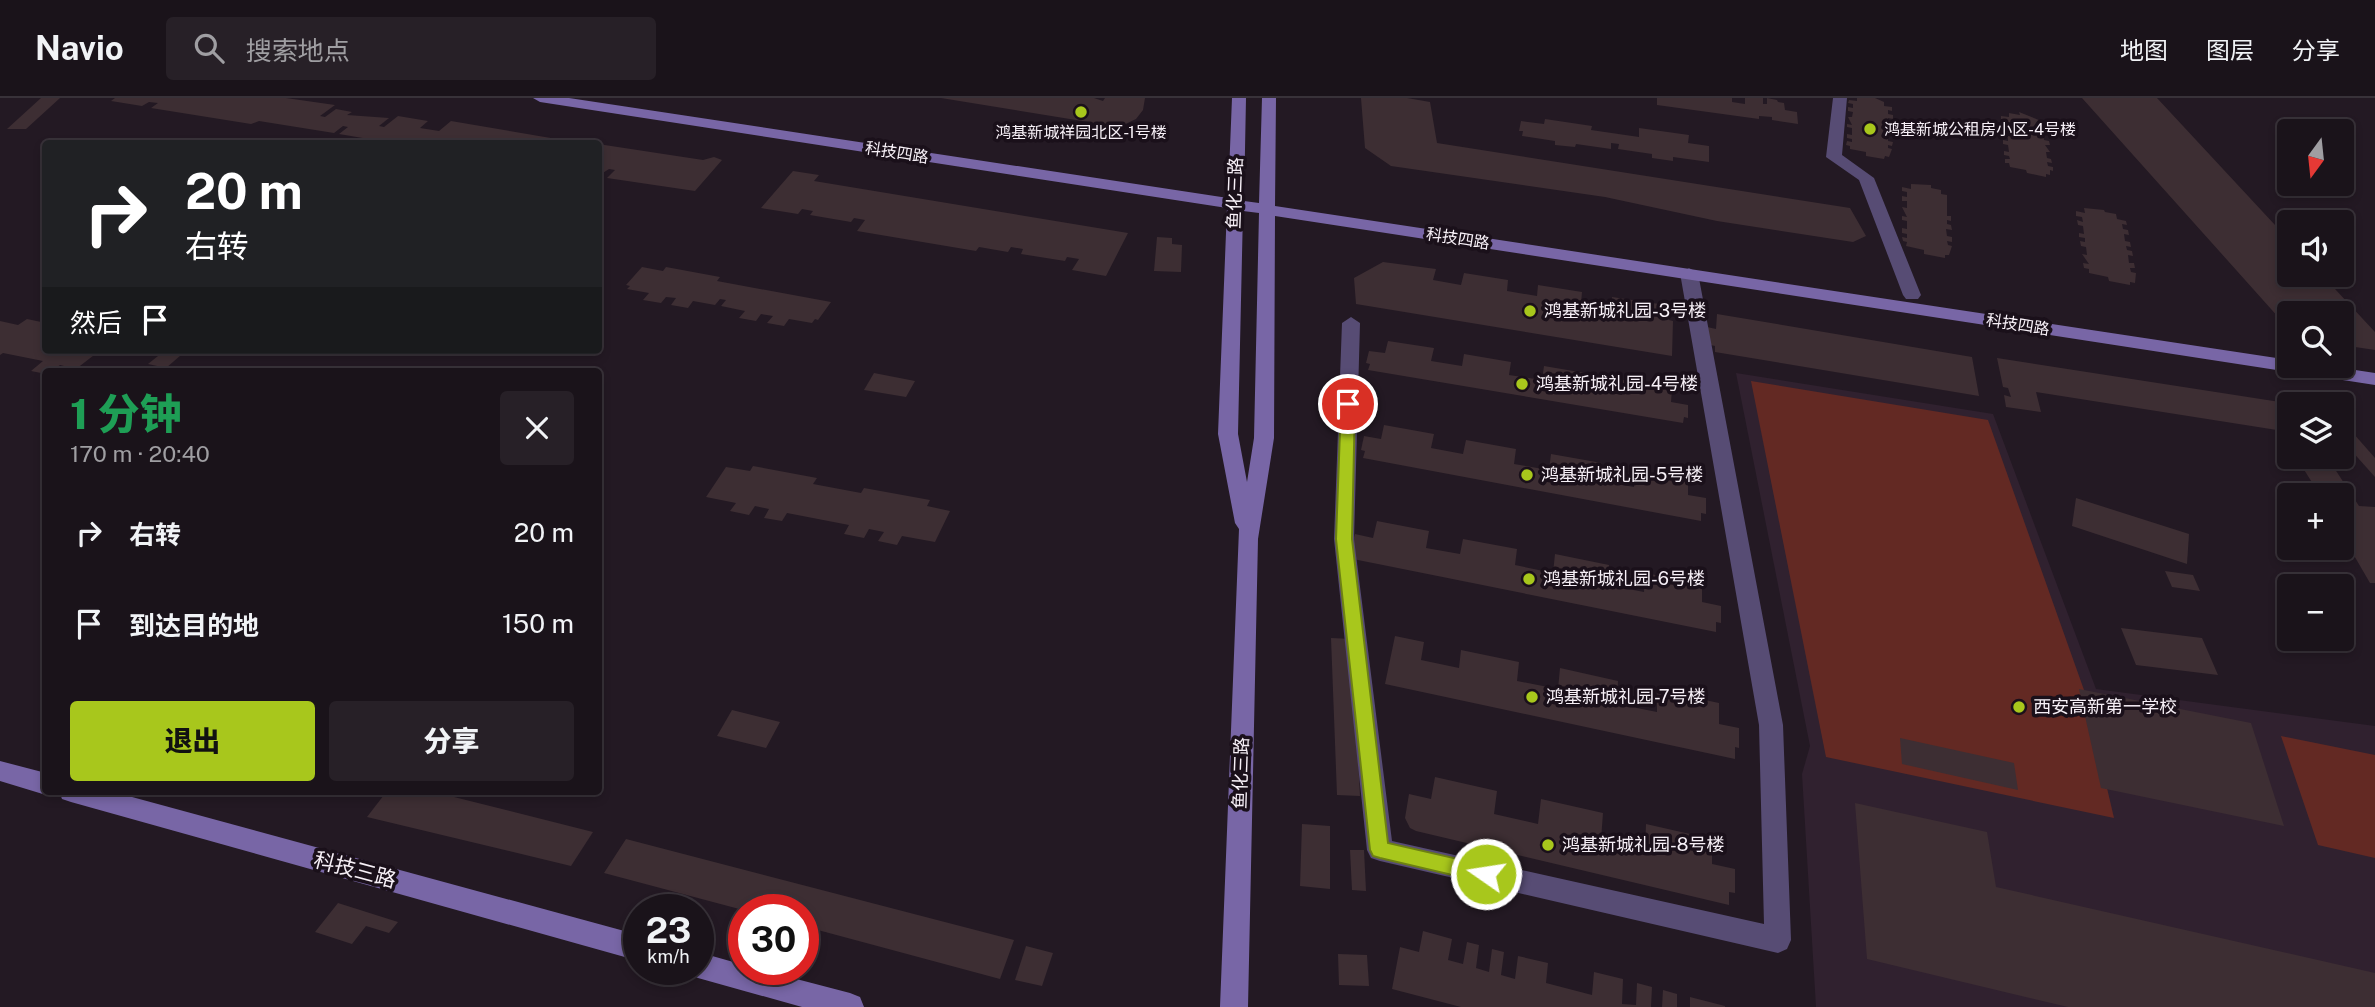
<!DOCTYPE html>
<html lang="zh">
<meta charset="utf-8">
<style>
body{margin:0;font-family:"Public Sans","Noto Sans SC",sans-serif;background:#272027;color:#f1f3f6;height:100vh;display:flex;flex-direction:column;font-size:26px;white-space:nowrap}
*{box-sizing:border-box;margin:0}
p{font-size:23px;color:#9f9ea2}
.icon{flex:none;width:38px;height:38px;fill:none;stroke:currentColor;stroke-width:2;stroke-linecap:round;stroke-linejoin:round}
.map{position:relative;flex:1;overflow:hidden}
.details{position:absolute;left:42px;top:270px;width:560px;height:427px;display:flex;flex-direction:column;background:#1a131a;border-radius:7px;box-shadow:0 4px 10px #0003,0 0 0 2px #383239}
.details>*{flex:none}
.guide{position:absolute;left:42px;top:42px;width:560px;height:214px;border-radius:7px;box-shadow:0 4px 10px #0003,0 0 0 2px #383239;background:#202124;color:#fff;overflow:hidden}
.needle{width:46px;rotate:195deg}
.tools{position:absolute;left:2277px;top:21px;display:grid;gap:14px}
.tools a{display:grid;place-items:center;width:77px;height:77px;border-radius:7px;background:#1a131a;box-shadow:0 4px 10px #0003,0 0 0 2px #383239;font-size:35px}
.speed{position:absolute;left:623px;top:796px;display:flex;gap:14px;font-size:35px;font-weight:700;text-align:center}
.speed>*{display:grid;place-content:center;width:91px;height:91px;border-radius:50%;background:#1a131a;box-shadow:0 4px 10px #0003,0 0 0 2px #383239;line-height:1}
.speed small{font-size:18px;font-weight:400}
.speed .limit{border:10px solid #d22;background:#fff;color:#111}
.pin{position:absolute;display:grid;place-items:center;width:60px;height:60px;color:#fff;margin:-30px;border:4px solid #fff;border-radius:50%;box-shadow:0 2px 7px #0007}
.me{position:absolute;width:77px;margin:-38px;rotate:283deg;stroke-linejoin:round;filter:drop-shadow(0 0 5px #0008)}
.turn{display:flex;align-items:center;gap:24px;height:147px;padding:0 28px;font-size:32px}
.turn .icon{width:91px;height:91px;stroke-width:2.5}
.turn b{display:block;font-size:49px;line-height:60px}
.then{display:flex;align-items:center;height:66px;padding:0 28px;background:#0003;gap:14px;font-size:26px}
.round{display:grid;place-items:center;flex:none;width:74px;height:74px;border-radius:7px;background:#272027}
.headline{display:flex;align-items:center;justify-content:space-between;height:119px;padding:0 28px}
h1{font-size:42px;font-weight:800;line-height:52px;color:#1e9e55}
.action{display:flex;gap:14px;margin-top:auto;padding:14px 28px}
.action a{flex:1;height:80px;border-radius:7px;background:#a8c71c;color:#111;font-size:28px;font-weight:800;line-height:80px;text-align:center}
.action a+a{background:#272027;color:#f1f3f6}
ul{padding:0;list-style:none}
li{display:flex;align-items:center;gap:21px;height:91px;padding:0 28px}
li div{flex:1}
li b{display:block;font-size:26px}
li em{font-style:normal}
header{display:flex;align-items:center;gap:42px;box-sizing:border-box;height:98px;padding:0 35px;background:#1a131a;border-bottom:2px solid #383239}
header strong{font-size:33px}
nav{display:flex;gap:38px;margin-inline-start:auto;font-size:24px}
.search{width:490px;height:63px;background:#272027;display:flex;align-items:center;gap:18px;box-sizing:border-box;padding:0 24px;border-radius:7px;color:#9f9ea2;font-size:26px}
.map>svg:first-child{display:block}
.built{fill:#30212f}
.green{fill:#632923}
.building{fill:#3d2e33}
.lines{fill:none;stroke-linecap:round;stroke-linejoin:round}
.street{fill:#574c74;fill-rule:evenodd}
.secondary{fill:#7866a6;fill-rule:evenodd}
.route{fill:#a8c71c;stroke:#6d8112;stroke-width:2}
.poi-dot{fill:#a8c71c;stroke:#1a101a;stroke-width:2.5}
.labels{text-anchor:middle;stroke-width:7;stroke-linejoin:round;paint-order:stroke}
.far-poi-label{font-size:16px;fill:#f7f0f7;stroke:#1a101a;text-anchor:start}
.far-street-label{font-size:16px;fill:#f7f0f7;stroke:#1a101a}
.street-label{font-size:18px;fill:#f7f0f7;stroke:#1a101a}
.poi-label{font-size:18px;fill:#f7f0f7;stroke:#1a101a;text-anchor:start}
.near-street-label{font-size:21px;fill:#f7f0f7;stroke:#1a101a}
</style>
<header>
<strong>Navio</strong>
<div class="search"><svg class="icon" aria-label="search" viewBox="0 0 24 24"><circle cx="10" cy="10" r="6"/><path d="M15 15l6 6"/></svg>搜索地点</div>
<nav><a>地图</a><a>图层</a><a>分享</a></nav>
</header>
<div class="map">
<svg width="2375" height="909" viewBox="0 0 2375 909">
<rect width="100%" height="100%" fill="#231923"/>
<path class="built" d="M 1736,275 L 1993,316 L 2096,591 L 2375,628 L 2375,909 L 1816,909 L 1802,676 L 1810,648 Z"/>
<g class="green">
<path d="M 1751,283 L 1988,322 L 2084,592 L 2114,720 L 1826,659 Z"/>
<path d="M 2281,638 L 2375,657 L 2375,760 L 2318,747 Z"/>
</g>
<g class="building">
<path d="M 41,0 L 60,0 L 26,31 L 7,31 Z"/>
<path d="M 115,0 L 286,0 L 335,7 L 320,18 L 325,19 L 336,11 L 352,14 L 347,17 L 389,20 L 379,28 L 384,29 L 398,18 L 428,23 L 420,30 L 439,33 L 451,23 L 586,46 L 398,46 L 339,36 L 348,29 L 343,28 L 334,35 L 259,23 L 251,26 L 151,10 L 158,5 L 149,4 L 142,8 L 111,3 Z"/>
<path d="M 941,0 L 1094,0 L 1103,3 L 1105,0 L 1145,0 L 1143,12 L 1136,21 L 1119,29 Z"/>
<path d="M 1361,0 L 1407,0 L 1430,4 L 1437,45 L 1850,110 L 1866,138 L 1853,144 L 1717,123 L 1605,99 L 1391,68 L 1365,50 Z"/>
<path d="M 1657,0 L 1732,0 L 1732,4 L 1745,6 L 1745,0 L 1763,0 L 1763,6 L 1767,6 L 1767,0 L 1777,2 L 1778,4 L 1784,5 L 1785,12 L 1797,14 L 1798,26 L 1772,22 L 1772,19 L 1759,18 L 1759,21 L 1657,7 Z"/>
<path d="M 1857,0 L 1875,0 L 1884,4 L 1884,8 L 1892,9 L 1892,13 L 1888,12 L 1888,16 L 1893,17 L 1893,21 L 1888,20 L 1888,26 L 1893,26 L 1892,30 L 1888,30 L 1888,33 L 1892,33 L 1892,38 L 1888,37 L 1888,43 L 1893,44 L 1892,48 L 1888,47 L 1888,50 L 1892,51 L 1889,59 L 1885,58 L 1884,61 L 1866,58 L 1866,54 L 1850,51 L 1850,48 L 1846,47 L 1847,43 L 1852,44 L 1852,41 L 1847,40 L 1847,36 L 1852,37 L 1852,30 L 1847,29 L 1847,26 L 1852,27 L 1848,19 L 1852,19 L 1853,14 L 1848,13 L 1848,9 L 1853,10 L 1853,6 L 1848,5 L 1849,2 L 1857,3 Z"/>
<path d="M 2082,0 L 2157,0 L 2289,142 L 2289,177 L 2322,177 L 2375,234 L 2375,252 L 2342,247 L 2342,215 L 2289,215 L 2289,231 Z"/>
<path d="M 2019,14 L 2046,25 L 2047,29 L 2043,28 L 2048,37 L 2043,36 L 2044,42 L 2049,43 L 2050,47 L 2045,47 L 2050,54 L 2046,54 L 2047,60 L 2051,61 L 2052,65 L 2047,64 L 2048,68 L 2053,69 L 2053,73 L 2050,72 L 2050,77 L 2046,76 L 2046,79 L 2027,75 L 2026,72 L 2010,69 L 2009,65 L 2005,65 L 2005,61 L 2010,61 L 2009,58 L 2004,57 L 2004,53 L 2009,54 L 2008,47 L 2003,46 L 2003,42 L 2008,43 L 2008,40 L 2003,39 L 2002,35 L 2007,36 L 2007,30 L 2002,29 L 2002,25 L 2006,26 L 2006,22 L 2001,21 L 2001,18 L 2009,19 L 2009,15 L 2020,17 Z"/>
<path d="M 1545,21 L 1592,28 L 1591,32 L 1639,39 L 1639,30 L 1689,37 L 1688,45 L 1709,48 L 1709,64 L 1673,59 L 1673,63 L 1652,60 L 1652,56 L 1618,51 L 1619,46 L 1611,45 L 1611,51 L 1576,46 L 1575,49 L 1555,47 L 1555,43 L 1522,38 L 1523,33 L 1519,33 L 1521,23 L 1544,26 Z"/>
<path d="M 598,46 L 703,62 L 714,59 L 722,62 L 695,93 L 607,80 L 615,72 L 609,71 L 598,78 Z"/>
<path d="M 793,73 L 819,77 L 814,83 L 1128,135 L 1106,178 L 1072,172 L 1079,161 L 1067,159 L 1065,163 L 1021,156 L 1023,151 L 1011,149 L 1008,154 L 979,149 L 976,153 L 857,133 L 865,122 L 854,120 L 851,124 L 810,117 L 813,113 L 802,111 L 798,116 L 761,110 Z"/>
<path d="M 1911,86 L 1931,87 L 1931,90 L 1941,92 L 1941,96 L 1947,97 L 1947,118 L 1951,118 L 1951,123 L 1947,122 L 1947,126 L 1951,127 L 1952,132 L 1946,131 L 1947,138 L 1952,139 L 1952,144 L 1947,143 L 1948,147 L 1952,148 L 1949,157 L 1945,157 L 1945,160 L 1924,156 L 1924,152 L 1906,148 L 1907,144 L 1903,143 L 1902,139 L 1907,140 L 1907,136 L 1902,135 L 1902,130 L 1907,131 L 1907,123 L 1902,122 L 1902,118 L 1907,119 L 1902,109 L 1907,110 L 1907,103 L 1902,103 L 1902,98 L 1907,99 L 1907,94 L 1902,93 L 1902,89 L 1911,91 Z"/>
<path d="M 2084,110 L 2104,112 L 2105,114 L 2116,116 L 2117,121 L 2126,123 L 2127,127 L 2122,126 L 2123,131 L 2128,132 L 2129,137 L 2124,136 L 2125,143 L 2130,144 L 2131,149 L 2126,148 L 2127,152 L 2132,153 L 2133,158 L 2128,157 L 2129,165 L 2134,165 L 2135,170 L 2130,170 L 2131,174 L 2136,175 L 2135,185 L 2130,184 L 2130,187 L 2109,183 L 2108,179 L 2089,175 L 2089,171 L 2084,170 L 2083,165 L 2089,166 L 2082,156 L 2087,157 L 2086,149 L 2081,148 L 2080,143 L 2085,144 L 2085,140 L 2079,139 L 2079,135 L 2084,136 L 2083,128 L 2078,127 L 2077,122 L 2083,124 L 2082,119 L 2076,118 L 2076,113 L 2085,115 Z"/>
<path d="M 1157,139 L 1172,140 L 1172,146 L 1182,147 L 1181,174 L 1154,173 Z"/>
<path d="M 1383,164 L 1436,171 L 1433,182 L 1461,187 L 1464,175 L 1508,182 L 1507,193 L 1537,198 L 1538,187 L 1582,194 L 1581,205 L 1612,210 L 1612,199 L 1659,206 L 1658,217 L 1669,218 L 1669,222 L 1673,223 L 1672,258 L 1356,206 L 1354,180 Z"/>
<path d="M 642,169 L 663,173 L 666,169 L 720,179 L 717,183 L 831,204 L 818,222 L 815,221 L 812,225 L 789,221 L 784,228 L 767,225 L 773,218 L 761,216 L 756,223 L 739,220 L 745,213 L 721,208 L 726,202 L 720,201 L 715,207 L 693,203 L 688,210 L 671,207 L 676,200 L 666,199 L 661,205 L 643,202 L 649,195 L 627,191 L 630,188 L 626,187 Z"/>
<path d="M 1717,216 L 1972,259 L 1979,298 L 1715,254 L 1715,248 L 1706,246 L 1707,229 L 1716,231 Z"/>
<path d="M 27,221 L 46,225 L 46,252 L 114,252 L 109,256 L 98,254 L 76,271 L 60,267 L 52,273 L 46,273 L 46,276 L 31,273 L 43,263 L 3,255 L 0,257 L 0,223 L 18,227 Z"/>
<path d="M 1388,243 L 1434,250 L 1431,263 L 1462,268 L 1464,256 L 1511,264 L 1509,277 L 1542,282 L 1544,268 L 1591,276 L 1590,291 L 1622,297 L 1623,282 L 1672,291 L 1671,304 L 1688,307 L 1688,320 L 1684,319 L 1683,325 L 1368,272 L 1370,266 L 1366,265 L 1369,253 L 1385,255 Z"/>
<path d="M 163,254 L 181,257 L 166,270 L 148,266 Z"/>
<path d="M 1997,260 L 2280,304 L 2289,324 L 2289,334 L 2036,294 L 2041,314 L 2006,309 L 2004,297 L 2011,299 L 2008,290 L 2003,289 Z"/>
<path d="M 874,275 L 915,283 L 906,299 L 864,292 Z"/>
<path d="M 1384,327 L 1434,336 L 1431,350 L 1463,356 L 1466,342 L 1516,351 L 1514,366 L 1549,372 L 1551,356 L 1602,365 L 1600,383 L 1634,389 L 1635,372 L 1688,382 L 1688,397 L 1706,400 L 1706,416 L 1701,415 L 1701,423 L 1363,360 L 1365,353 L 1361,352 L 1364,338 L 1381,341 Z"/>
<path d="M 2342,335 L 2353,335 L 2375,360 L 2375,379 L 2342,342 Z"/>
<path d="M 2296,359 L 2327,359 L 2359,408 L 2375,409 L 2375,485 L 2370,485 L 2352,454 L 2338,453 L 2336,450 L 2342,450 L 2342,436 L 2344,436 L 2342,432 L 2342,397 L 2320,397 Z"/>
<path d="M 753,368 L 817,380 L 813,386 L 861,395 L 864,390 L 930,402 L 927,408 L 950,413 L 935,444 L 902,438 L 897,447 L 878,443 L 884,434 L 869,431 L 864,440 L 844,436 L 849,427 L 787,415 L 782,423 L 764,420 L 769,411 L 755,408 L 749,417 L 730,413 L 736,405 L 706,399 L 726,369 L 750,373 Z"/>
<path d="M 2076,400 L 2189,436 L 2187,466 L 2072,428 Z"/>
<path d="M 1377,423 L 1429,433 L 1426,450 L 1460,456 L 1463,441 L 1517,451 L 1515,467 L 1553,475 L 1555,456 L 1609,467 L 1608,487 L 1644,494 L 1645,475 L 1702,486 L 1702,504 L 1721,508 L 1721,525 L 1716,524 L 1716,534 L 1353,461 L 1350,453 L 1355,436 L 1373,440 Z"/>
<path d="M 2165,473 L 2193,477 L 2200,493 L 2172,489 Z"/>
<path d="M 2121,530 L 2202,540 L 2218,577 L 2136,567 Z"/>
<path d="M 1395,538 L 1424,544 L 1421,562 L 1459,570 L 1461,552 L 1519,564 L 1517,583 L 1558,591 L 1560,570 L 1618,583 L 1617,606 L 1657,614 L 1657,592 L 1719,605 L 1719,626 L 1739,630 L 1739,650 L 1735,649 L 1735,661 L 1385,586 Z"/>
<path d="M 1331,540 L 1352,541 L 1360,698 L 1337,697 Z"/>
<path d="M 2079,591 L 2251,625 L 2284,728 L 2101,690 Z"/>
<path d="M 732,612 L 780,624 L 766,650 L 717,638 Z"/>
<path d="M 1900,640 L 2014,665 L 2018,692 L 1902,666 Z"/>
<path d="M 1435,679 L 1497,693 L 1494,716 L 1538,726 L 1541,701 L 1603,715 L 1601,742 L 1645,752 L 1646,726 L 1712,741 L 1712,766 L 1735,771 L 1735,795 L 1729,794 L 1729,807 L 1416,733 L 1410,730 L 1405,720 L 1409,696 L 1431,701 Z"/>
<path d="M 387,693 L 430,693 L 593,734 L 571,768 L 367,719 Z"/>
<path d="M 1855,705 L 1987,734 L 1996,789 L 2375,875 L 2375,909 L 2068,909 L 1867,861 Z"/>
<path d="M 1302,726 L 1330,728 L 1330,791 L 1300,788 Z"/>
<path d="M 626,741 L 1014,842 L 1000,881 L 803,828 L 803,812 L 743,812 L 604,775 Z"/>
<path d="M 1350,752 L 1364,752 L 1366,793 L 1352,792 Z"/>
<path d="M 338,805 L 398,824 L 389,835 L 366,828 L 352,846 L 315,834 Z"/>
<path d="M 1423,833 L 1452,841 L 1448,862 L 1463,866 L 1467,844 L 1479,847 L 1476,870 L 1489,874 L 1492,851 L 1504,854 L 1501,877 L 1515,881 L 1518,858 L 1548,865 L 1546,885 L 1592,897 L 1594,874 L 1623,881 L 1622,906 L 1636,907 L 1637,885 L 1652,889 L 1651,909 L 1461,909 L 1392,891 L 1400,849 L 1419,854 Z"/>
<path d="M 1026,848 L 1053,855 L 1042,888 L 1015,882 Z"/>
<path d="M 1338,856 L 1367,857 L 1369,888 L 1339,887 Z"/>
<path d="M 1663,892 L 1677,896 L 1677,909 L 1662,909 Z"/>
<path d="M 1690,899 L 1725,908 L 1725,909 L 1690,909 Z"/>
</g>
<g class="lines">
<g class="street">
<path d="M 1833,0 L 1847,0 L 1842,57 L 1874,80 L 1921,197 L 1918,201 L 1906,201 L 1903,197 L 1859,82 L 1826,59 Z"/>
<path d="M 1689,170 L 1698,175 L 1783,627 L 1791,842 L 1787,851 L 1778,855 L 1380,763 L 1371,760 L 1367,752 L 1334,441 L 1342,225 L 1351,219 L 1360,225 L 1354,441 L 1392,743 L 1764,826 L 1759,627 L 1680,175 Z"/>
</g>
<g class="secondary">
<path d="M 533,0 L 569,0 L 1228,100 L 1232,0 L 1246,0 L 1244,103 L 1259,105 L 1262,0 L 1276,0 L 1275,108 L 2289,262 L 2289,268 L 2329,268 L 2375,275 L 2375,287 L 1275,118 L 1274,340 L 1258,441 L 1248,909 L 1220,909 L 1239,431 L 1235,425 L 1218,336 L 1227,110 L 540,4 ZM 1243,113 L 1259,115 L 1254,340 L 1247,384 L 1238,336 Z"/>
<path d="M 0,663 L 46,675 L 46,693 L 55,693 L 46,697 L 0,683 Z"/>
<path d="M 59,693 L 110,693 L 639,837 L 639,863 L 71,704 L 62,701 Z"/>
<path d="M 698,854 L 744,867 L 744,872 L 762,872 L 850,895 L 860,899 L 864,909 L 802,909 L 698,880 L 689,876 L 687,872 L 698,872 Z"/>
</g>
</g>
<path class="route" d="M 1348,302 L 1355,306 L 1352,441 L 1388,745 L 1493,769 L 1495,776 L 1493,782 L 1486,785 L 1380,760 L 1373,758 L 1370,752 L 1336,441 L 1341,306 Z"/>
<g class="poi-dot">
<circle cx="1081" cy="14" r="7"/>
<circle cx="1870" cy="31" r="7"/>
<circle cx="1530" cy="213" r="7"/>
<circle cx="1522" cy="286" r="7"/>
<circle cx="1527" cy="377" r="7"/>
<circle cx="1529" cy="481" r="7"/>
<circle cx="1532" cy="599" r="7"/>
<circle cx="2019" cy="609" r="7"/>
<circle cx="1548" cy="747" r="7"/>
</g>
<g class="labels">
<g class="far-poi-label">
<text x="1884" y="37">鸿基新城公租房小区-4号楼</text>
<text x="1081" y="40" text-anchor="middle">鸿基新城祥园北区-1号楼</text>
</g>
<g class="far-street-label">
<text transform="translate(897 54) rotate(9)" y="6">科技四路</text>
<text transform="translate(1458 140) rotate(9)" y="6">科技四路</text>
<text transform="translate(2018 226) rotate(9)" y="6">科技四路</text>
</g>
<g class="street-label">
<text transform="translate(1235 95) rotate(-88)" y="6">鱼化三路</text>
<text transform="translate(1241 675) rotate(-88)" y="6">鱼化三路</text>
</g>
<g class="poi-label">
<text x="1544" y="219">鸿基新城礼园-3号楼</text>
<text x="1536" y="292">鸿基新城礼园-4号楼</text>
<text x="1541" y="383">鸿基新城礼园-5号楼</text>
<text x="1543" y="487">鸿基新城礼园-6号楼</text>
<text x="1546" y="605">鸿基新城礼园-7号楼</text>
<text x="2033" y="615">西安高新第一学校</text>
<text x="1562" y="753">鸿基新城礼园-8号楼</text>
</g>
<g class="near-street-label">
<text transform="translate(355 772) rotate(15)" y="7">科技三路</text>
</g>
</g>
</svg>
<div class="tools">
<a><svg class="needle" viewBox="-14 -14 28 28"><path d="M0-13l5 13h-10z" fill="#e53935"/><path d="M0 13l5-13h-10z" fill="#9f9ea2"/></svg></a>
<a><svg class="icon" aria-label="sound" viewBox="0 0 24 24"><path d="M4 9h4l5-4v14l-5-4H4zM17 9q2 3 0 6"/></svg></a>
<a><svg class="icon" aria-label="search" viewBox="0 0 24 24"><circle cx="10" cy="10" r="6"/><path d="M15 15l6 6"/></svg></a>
<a><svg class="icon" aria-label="layers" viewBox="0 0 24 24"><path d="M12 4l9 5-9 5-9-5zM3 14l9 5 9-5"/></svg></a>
<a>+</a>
<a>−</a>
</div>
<div class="speed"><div>23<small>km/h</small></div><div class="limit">30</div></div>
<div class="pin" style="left:1348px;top:306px;background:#d93025"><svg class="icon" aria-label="arrive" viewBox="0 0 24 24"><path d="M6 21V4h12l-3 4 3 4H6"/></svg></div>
<svg class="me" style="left:1486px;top:776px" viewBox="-20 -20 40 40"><circle r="17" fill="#a8c71c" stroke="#fff" stroke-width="3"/><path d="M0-11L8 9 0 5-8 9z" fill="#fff"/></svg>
<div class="guide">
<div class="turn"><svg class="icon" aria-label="right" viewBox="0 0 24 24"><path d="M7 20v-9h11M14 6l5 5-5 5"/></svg><div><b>20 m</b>右转</div></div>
<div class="then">然后<svg class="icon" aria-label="arrive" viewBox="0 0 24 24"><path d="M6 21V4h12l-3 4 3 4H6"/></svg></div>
</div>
<section class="details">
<div class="headline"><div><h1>1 分钟</h1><p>170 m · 20:40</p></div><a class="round"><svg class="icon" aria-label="close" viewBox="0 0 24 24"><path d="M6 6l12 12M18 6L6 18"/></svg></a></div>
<ul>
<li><svg class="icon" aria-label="right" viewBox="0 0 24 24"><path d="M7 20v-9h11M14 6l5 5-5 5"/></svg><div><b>右转</b></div><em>20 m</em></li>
<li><svg class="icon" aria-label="arrive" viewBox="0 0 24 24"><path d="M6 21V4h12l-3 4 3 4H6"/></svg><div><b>到达目的地</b></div><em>150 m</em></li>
</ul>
<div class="action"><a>退出</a><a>分享</a></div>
</section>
</div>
